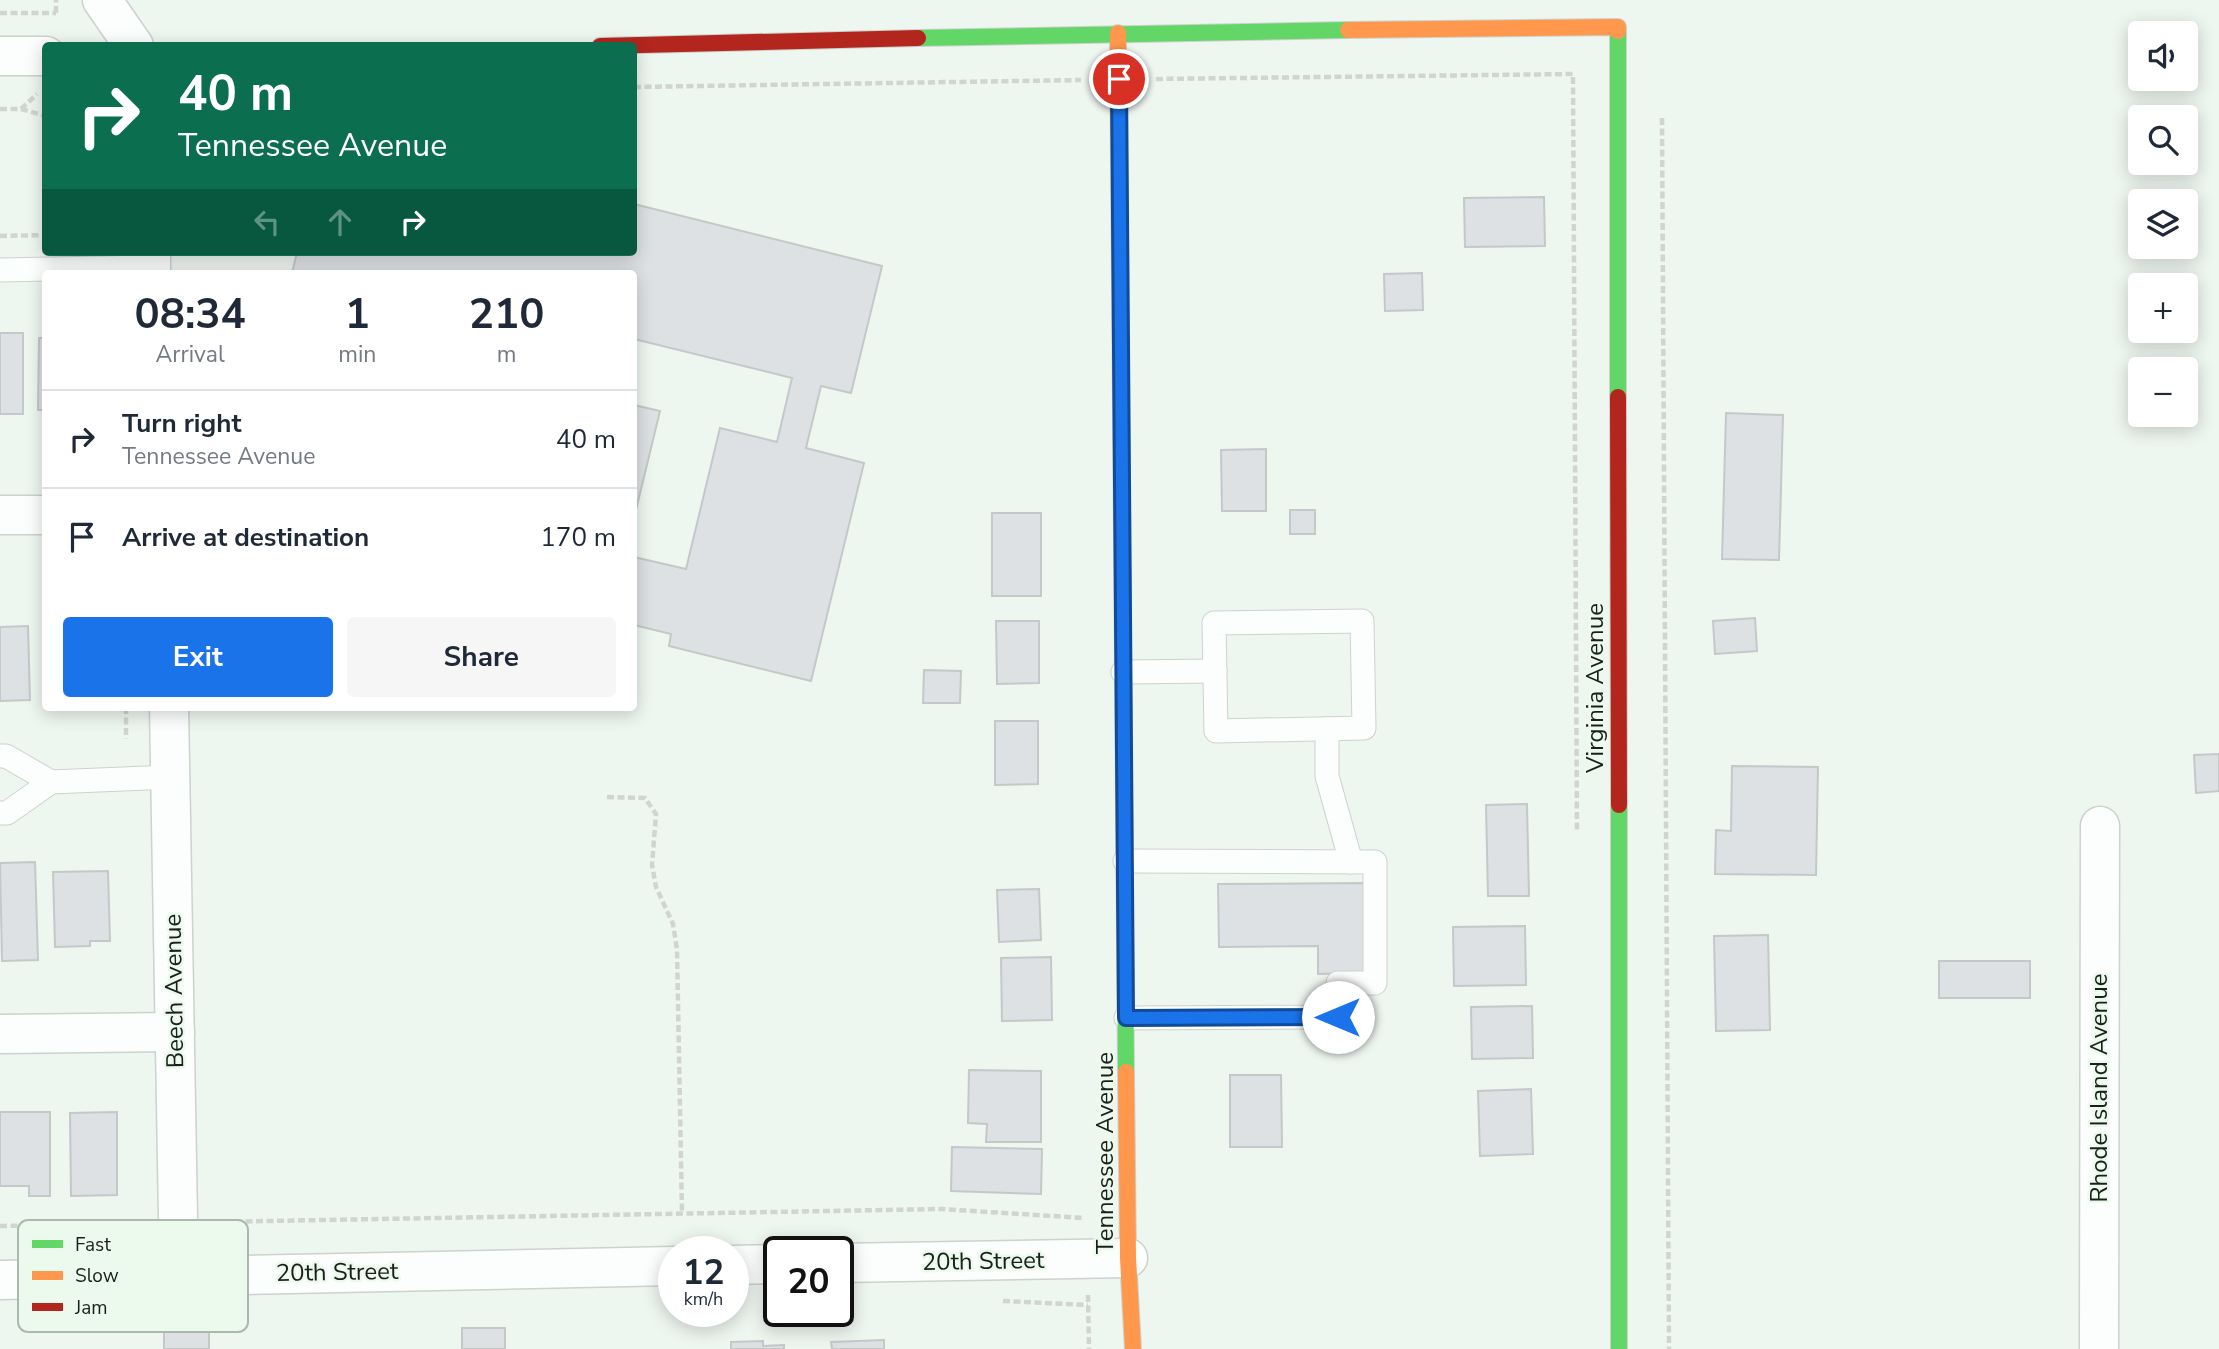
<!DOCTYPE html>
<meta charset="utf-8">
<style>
body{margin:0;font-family:"Nunito Sans",sans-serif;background:#f6f6f7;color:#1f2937;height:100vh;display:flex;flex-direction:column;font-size:26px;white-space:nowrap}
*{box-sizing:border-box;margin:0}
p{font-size:23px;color:#747a83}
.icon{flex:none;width:38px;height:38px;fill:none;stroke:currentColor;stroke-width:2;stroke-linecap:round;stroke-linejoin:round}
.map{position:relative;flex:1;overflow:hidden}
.drawer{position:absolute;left:42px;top:270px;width:595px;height:441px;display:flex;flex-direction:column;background:#fff;border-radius:7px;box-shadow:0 4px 18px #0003}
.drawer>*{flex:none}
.hud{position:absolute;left:42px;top:42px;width:595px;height:214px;border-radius:7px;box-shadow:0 4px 18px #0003;background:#0b6e4f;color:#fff;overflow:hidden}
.fabs{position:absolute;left:2128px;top:21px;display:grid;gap:14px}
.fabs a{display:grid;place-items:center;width:70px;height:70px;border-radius:7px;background:#fff;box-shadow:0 4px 18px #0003;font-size:35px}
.speed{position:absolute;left:658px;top:1236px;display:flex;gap:14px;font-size:35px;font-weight:700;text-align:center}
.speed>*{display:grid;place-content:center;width:91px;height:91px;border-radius:50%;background:#fff;box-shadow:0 4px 18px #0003;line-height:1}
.speed small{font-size:18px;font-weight:400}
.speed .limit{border:4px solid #111;border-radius:10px;background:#fff;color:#111}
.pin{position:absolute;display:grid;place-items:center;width:60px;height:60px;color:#fff;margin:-30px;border:4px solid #fff;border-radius:50%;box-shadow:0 2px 7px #0007}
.me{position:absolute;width:77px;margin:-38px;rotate:270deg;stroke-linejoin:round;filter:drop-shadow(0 0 5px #0008)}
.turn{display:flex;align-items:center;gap:24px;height:147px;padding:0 21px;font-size:32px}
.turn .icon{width:91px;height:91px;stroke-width:2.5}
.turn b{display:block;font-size:49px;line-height:60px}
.lanes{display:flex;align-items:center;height:66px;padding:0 21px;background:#0003;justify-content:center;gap:35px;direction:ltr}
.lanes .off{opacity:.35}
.eta{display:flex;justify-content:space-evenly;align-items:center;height:119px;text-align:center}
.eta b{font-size:42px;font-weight:700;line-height:49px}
.primary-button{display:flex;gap:14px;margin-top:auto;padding:14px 21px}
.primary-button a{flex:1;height:80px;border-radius:7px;background:#1a73e8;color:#fff;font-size:28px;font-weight:700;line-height:80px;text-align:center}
.primary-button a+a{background:#f6f6f7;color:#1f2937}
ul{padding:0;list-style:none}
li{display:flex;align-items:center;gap:21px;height:98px;padding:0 21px;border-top:2px solid #e0e1e3}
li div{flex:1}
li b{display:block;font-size:26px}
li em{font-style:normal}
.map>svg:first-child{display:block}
.building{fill:#dee1e4;stroke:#c4c8c8;stroke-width:2}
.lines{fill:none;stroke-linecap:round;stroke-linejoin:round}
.lane-casing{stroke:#ccd2cd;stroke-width:25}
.street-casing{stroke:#ccd2cd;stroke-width:41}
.fast-casing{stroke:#ccd2cd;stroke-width:18}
.slow-casing{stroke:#ccd2cd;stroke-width:18}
.jam-casing{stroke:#ccd2cd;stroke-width:18}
.path{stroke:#d1d4d1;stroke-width:4.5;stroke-dasharray:7 3.5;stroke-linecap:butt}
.lane{stroke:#fcfefd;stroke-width:23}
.street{stroke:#fcfefd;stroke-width:38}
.fast{stroke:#63d668;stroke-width:16}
.slow{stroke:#ff974d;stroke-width:16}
.jam{stroke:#b3261e;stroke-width:16}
.route-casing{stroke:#114b97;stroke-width:18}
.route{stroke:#1a73e8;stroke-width:12}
.labels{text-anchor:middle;stroke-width:5;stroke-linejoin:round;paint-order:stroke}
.street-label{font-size:24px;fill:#1a1f1a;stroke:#ebfaed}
.key{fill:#ebfaed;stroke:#acb8ae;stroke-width:2}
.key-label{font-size:19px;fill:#1a1f1a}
</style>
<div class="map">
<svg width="2219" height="1349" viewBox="0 0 2219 1349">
<rect width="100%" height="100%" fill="#eef6f0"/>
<g class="building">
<path d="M 1544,197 L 1545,246 L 1465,247 L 1464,198 Z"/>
<path d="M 634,204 L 882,266 L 851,393 L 821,386 L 806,448 L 864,463 L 811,681 L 669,646 L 671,634 L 634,625 L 634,557 L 686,569 L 720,428 L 777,442 L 792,378 L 634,339 L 634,273 L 292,273 L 297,252 L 634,252 Z"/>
<path d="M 1422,273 L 1423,310 L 1385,311 L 1384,274 Z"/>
<rect x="0" y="333" width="23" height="81"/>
<path d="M 39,338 L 46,338 L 46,410 L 38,410 Z"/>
<path d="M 634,405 L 660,411 L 634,518 Z"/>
<path d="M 1726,413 L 1783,415 L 1779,560 L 1722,559 Z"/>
<path d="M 1266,449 L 1266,511 L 1222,511 L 1221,450 Z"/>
<rect x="1290" y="510" width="25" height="24"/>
<rect x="992" y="513" width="49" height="83"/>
<path d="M 1755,618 L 1757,651 L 1715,654 L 1713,621 Z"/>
<path d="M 996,621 L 1039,621 L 1039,683 L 997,684 Z"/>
<path d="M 28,626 L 30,700 L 0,701 L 0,627 Z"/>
<path d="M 924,670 L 961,671 L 960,703 L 923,703 Z"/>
<path d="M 995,721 L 1038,721 L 1038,784 L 995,785 Z"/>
<path d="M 2219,754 L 2219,791 L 2196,793 L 2194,755 Z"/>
<path d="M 1732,766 L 1818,767 L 1816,875 L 1715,874 L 1716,830 L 1731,831 Z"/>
<path d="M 1527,804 L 1529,896 L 1488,896 L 1486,805 Z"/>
<path d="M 35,862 L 38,960 L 2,961 L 0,863 Z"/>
<path d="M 108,871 L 110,941 L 90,941 L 90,946 L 55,947 L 53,872 Z"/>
<path d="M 1366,883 L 1367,973 L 1318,974 L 1318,946 L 1219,947 L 1218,884 Z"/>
<path d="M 1039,889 L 1041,940 L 999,942 L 997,890 Z"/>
<path d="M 1525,926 L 1526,985 L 1454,986 L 1453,927 Z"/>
<path d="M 1768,935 L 1770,1030 L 1716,1031 L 1714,936 Z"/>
<path d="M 1051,957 L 1052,1020 L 1002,1021 L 1001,958 Z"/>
<rect x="1939" y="961" width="91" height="37"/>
<path d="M 1532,1006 L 1533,1058 L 1472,1059 L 1471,1007 Z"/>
<path d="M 969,1070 L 1041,1071 L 1041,1142 L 986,1142 L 987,1124 L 968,1123 Z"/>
<path d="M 1230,1075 L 1281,1075 L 1282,1147 L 1230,1147 Z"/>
<path d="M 1531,1089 L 1533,1154 L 1480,1156 L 1478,1091 Z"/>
<path d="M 0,1112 L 50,1112 L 50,1196 L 29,1196 L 29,1186 L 0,1186 Z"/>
<path d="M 117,1112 L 117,1195 L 71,1196 L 70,1113 Z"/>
<path d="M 952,1147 L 1042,1149 L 1041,1194 L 951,1191 Z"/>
<rect x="462" y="1328" width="43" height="21"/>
<path d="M 164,1331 L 209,1332 L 209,1349 L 164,1349 Z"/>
<path d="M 884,1340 L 884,1349 L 832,1349 L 831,1342 Z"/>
<path d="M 763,1341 L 763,1346 L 784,1345 L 784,1349 L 731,1349 L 731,1342 Z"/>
</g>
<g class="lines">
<defs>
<g id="lane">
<path d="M 0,270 L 151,267"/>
<path d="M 1362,621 L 1364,728 L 1216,731 L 1214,623 Z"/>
<path d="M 1123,672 L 1215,671"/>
<path d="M 1327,729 L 1327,776 L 1351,862"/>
<path d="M 0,756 L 6,756 L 51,782 L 171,777"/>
<path d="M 0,813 L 7,813 L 51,782"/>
<path d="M 1125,861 L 1375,862 L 1375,983 L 1338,983 L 1338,1017 L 1126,1018"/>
</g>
<g id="street">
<path d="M 102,0 L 134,46"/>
<path d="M 0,56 L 46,56"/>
<path d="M 151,252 L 151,273"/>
<path d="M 0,515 L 46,515"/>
<path d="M 169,707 L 179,1275"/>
<path d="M 0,1034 L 175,1032"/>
<path d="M 838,1263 L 1128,1258"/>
<path d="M 733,1265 L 779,1264"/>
<path d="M 0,1280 L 674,1266"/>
<path d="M 2099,1349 L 2100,826"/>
</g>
<g id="fast">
<path d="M 1618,31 L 1618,397"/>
<path d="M 918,38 L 1348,30"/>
<path d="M 1122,540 L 1126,1072"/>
<path d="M 1619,805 L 1619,1349"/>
</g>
<g id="slow">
<path d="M 1348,30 L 1618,27 L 1618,31"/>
<path d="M 1118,33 L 1122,540"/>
<path d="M 1126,1072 L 1128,1258 L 1133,1349"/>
</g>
<g id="jam">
<path d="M 600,46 L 918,38"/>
<path d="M 1618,397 L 1619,805"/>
</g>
</defs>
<use href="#lane" class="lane-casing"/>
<use href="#street" class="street-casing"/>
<use href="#fast" class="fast-casing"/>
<use href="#slow" class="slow-casing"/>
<use href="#jam" class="jam-casing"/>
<g class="path">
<path d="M 0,13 L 56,13"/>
<path d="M 56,13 L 56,0"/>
<path d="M 1156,79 L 1573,74 L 1577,831"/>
<path d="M 634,87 L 1081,80"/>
<path d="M 0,109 L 21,109 L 37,94"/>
<path d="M 21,109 L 46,116"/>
<path d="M 1662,118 L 1669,1349"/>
<path d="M 0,236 L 46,235"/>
<path d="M 126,707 L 126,739"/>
<path d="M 607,797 L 645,798 L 656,814 L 652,865 L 656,887 L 673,924 L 677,949 L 682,1213"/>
<path d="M 214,1222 L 941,1209 L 1084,1218"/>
<path d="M 0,1226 L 143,1224"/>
<path d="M 1088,1295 L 1089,1349"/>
<path d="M 1003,1301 L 1088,1305"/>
</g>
<use href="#lane" class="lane"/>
<use href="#street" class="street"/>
<use href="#fast" class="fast"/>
<use href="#slow" class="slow"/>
<use href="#jam" class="jam"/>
</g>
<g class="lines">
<defs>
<path id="route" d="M 1119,79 L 1126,1018 L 1338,1017"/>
</defs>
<use href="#route" class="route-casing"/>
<use href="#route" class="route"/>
</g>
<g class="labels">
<g class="street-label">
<text transform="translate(1595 688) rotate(-90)" y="8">Virginia Avenue</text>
<text transform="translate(174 991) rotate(-91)" y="8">Beech Avenue</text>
<text transform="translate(2099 1088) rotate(-90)" y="8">Rhode Island Avenue</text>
<text transform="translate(1105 1153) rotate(-90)" y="8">Tennessee Avenue</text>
<text transform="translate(983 1261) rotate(-1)" y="8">20th Street</text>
<text transform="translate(337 1272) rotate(-1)" y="8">20th Street</text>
</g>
</g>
<rect x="18" y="1220" width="230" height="112" rx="10" class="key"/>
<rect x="32" y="1240" width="31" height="8" fill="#63d668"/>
<rect x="32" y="1271" width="31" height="9" fill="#ff974d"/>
<rect x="32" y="1303" width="31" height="8" fill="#b3261e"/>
<g class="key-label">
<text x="75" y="1251">Fast</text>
<text x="75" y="1282">Slow</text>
<text x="75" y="1314">Jam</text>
</g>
</svg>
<div class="fabs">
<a><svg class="icon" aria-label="sound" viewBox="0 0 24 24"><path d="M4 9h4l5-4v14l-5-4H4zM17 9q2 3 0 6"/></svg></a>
<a><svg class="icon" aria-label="search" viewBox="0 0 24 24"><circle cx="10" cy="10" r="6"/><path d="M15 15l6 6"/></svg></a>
<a><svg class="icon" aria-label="layers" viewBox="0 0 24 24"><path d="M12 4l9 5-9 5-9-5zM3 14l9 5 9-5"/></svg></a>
<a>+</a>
<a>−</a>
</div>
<div class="speed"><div>12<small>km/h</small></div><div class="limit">20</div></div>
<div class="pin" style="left:1119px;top:79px;background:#d93025"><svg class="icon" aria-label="arrive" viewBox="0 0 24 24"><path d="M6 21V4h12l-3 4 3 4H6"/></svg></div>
<svg class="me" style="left:1338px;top:1017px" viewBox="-20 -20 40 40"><circle r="19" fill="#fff"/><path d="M0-13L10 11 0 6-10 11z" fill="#1a73e8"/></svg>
<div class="hud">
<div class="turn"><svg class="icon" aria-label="right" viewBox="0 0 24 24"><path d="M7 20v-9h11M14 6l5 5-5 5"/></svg><div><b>40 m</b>Tennessee Avenue</div></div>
<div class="lanes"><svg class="icon off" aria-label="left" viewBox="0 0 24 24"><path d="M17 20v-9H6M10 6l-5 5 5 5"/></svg><svg class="icon off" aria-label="ahead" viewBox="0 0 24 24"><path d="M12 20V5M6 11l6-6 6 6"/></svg><svg class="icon" aria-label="right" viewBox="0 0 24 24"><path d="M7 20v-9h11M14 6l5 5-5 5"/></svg></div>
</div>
<section class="drawer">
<div class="eta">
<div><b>08:34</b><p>Arrival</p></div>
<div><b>1</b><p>min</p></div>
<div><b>210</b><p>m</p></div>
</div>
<ul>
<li><svg class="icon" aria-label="right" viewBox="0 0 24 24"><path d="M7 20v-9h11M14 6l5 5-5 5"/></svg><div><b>Turn right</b><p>Tennessee Avenue</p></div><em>40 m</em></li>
<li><svg class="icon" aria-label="arrive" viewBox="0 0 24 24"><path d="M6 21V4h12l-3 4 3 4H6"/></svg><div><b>Arrive at destination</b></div><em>170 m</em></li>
</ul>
<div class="primary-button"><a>Exit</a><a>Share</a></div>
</section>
</div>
